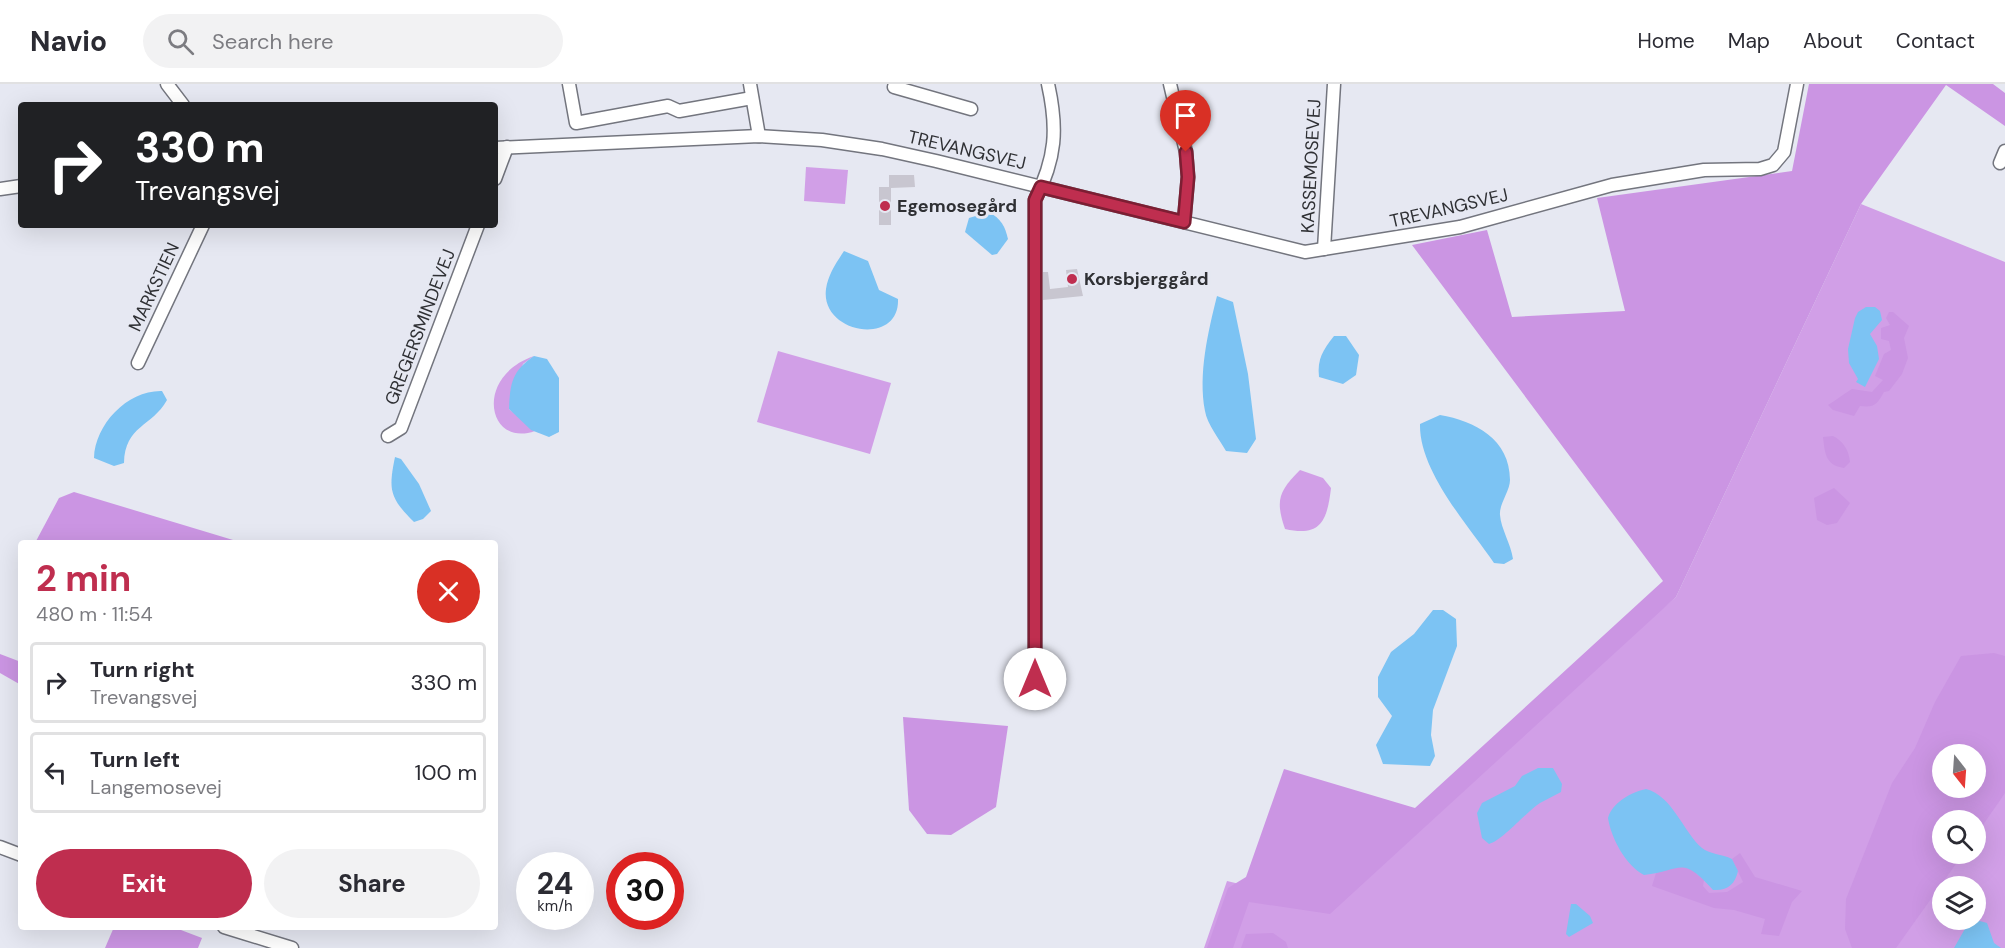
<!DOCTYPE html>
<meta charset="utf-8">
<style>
body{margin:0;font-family:"DM Sans",sans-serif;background:#f2f2f3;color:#2b2b33;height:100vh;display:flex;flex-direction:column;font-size:22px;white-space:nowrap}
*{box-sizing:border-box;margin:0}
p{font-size:20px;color:#7c7c81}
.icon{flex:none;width:33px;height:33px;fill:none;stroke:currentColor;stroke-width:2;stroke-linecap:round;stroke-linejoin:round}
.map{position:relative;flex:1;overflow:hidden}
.drawer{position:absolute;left:18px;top:456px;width:480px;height:390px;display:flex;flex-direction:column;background:#fff;border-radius:6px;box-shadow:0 6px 24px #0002}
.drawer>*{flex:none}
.hud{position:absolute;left:18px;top:18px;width:480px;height:126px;border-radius:6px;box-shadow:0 6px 24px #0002;background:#202124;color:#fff;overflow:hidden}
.needle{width:39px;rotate:163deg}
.controls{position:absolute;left:1932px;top:660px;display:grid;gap:12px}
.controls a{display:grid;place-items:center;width:54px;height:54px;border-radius:50%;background:#fff;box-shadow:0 6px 24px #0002;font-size:30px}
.speed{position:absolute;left:516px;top:768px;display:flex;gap:12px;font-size:30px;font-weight:700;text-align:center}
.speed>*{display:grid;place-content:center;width:78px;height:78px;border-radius:50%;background:#fff;box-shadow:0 6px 24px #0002;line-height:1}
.speed small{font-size:15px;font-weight:400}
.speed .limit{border:9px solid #d22;background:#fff;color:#111}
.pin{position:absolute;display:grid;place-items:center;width:51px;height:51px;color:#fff;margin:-62px -26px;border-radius:50% 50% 50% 0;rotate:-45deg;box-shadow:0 0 6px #0007}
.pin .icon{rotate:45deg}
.me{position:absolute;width:66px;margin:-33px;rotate:0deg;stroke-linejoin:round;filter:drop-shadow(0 0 4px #0008)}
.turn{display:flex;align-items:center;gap:21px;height:126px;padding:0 18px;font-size:27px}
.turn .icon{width:78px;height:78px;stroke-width:2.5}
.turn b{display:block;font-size:42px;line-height:51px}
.round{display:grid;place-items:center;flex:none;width:63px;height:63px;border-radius:32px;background:#f2f2f3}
.headline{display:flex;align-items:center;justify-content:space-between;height:102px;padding:0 18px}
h1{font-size:36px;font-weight:700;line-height:45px;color:#bf2e4f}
.primary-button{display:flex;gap:12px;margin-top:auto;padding:12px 18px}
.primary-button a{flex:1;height:69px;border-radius:36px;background:#bf2e4f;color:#fff;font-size:24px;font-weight:700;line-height:69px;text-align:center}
.primary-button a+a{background:#f2f2f3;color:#2b2b33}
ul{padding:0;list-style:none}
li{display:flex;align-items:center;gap:18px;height:81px;margin:0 12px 9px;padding:0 6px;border:3px solid #e1e1e2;border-radius:6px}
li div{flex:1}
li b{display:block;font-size:22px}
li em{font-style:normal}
header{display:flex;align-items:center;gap:36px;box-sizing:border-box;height:84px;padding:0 30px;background:#fff;border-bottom:2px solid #e1e1e2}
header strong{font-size:28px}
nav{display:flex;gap:33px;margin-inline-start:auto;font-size:21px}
.search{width:420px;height:54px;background:#f2f2f3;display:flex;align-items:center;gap:15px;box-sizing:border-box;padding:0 21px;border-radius:33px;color:#7c7c81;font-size:22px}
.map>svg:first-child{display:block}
.green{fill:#d19fe7;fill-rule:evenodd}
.forest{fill:#cb95e3;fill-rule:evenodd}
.water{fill:#7cc3f3}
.building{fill:#c8c6d0}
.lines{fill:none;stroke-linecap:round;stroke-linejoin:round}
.minor-casing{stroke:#73757e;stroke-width:15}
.minor{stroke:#fff;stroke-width:12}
.route-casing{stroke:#7c1e33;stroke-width:15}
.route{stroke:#bf2e4f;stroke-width:10}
.poi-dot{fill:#bf2e4f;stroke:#e6e8f2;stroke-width:2}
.labels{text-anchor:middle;stroke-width:6;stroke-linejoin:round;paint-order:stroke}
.street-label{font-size:18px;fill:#2f3034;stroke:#e6e8f2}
.poi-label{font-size:18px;font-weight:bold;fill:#2f3034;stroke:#e6e8f2;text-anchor:start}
</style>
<header>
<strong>Navio</strong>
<div class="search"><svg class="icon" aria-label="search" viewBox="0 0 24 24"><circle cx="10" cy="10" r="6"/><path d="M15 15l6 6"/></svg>Search here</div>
<nav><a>Home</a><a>Map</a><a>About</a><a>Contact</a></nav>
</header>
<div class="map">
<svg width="2005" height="864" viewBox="0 0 2005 864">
<rect width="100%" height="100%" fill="#e6e8f2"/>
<g class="green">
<path d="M 806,83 L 848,86 L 845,120 L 804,117 Z"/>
<path d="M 1861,120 L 2005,178 L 2005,864 L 1204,864 L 1227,797 L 1328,821 L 1422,729 L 1676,513 ZM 1942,670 L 1976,670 L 1976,704 L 1942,704 ZM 1942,736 L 1976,736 L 1976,770 L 1942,770 ZM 1942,802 L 1976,802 L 1976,836 L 1942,836 Z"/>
<path d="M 778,267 L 891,299 L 870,370 L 757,338 Z"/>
<path d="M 534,272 L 523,280 L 509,325 L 535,347 C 488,364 473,293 534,272 Z"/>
<path d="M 1300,386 L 1323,394 L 1331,404 C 1327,437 1321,453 1285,445 C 1275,416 1279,407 1300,386 Z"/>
</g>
<g class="forest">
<path d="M 1809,0 L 1993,0 L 2005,9 L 2005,42 L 1946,1 L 1861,120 L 1676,513 L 1330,830 L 1249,818 L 1233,864 L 1207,864 L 1228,804 L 1246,793 L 1284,685 L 1415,724 L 1663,497 L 1412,161 L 1487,146 L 1512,233 L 1625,227 L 1597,114 L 1792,87 Z"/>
<path d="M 1889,228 L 1893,228 L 1909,242 L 1904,254 L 1908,274 L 1902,290 L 1889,307 L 1884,308 C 1877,320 1875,324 1860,322 L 1854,332 L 1833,326 L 1828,321 C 1837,316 1843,310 1852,305 L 1872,308 L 1883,296 L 1875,292 L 1884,270 L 1891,266 L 1889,257 L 1881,255 L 1881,244 L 1890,241 L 1886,234 Z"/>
<path d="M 1833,352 C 1843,357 1849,366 1850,378 L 1844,384 C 1825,381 1825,369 1823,353 Z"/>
<path d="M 1834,404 L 1850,419 L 1837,439 L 1827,441 L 1817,436 L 1814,414 Z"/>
<path d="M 74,408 L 243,459 L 35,459 L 59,414 Z"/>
<path d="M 1994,569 L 2005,572 L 2005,709 L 1976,751 L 1976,736 L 1942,736 L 1942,770 L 1963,770 L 1896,864 L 1852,864 L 1845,845 L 1846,815 L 1892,699 L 1915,664 L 1935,618 L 1961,572 ZM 1942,670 L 1976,670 L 1976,704 L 1942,704 Z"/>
<path d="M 0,570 L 21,578 L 21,601 L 0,589 Z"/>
<path d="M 903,633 L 1008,642 L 996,723 L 951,751 L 927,750 L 909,726 Z"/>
<path d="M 1740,769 L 1755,793 L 1802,807 L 1792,818 L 1779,852 L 1761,850 L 1765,835 L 1734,826 L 1714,824 L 1652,802 L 1656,789 L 1677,782 L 1690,784 L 1704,796 L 1703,802 L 1709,809 L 1727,808 L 1743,798 L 1732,775 Z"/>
<path d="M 114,843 L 173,843 L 202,854 L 198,864 L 105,864 Z"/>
<path d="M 1273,849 L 1286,858 L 1288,864 L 1241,864 L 1246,850 Z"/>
</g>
<g class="water">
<path d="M 989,128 C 1001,135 1005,142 1008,155 L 997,170 L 992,171 L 965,148 L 969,134 Z"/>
<path d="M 844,167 L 868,177 L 879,206 L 898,215 C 900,263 820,250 826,205 C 828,191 836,179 844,167 Z"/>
<path d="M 1217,212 L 1233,218 L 1248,290 L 1256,355 L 1247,369 L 1226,367 C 1220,356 1207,340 1205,327 C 1198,290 1208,248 1217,212 Z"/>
<path d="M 1866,223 L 1875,223 L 1880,227 L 1882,236 L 1870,250 L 1877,262 L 1879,275 L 1865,303 L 1856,298 L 1858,295 L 1849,279 L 1848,265 L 1855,234 L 1858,228 Z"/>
<path d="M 1334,252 L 1346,252 L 1359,271 L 1356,291 L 1343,300 L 1319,293 C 1317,275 1323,266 1334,252 Z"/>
<path d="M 534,272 L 547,275 L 559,294 L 559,348 L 549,353 L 531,346 L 509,325 C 510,299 512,287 534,272 Z"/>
<path d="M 162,307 L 167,316 C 152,343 125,341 124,379 L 114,382 L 94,374 C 95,340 128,306 162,307 Z"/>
<path d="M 1440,331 C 1475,337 1510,355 1510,396 C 1510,407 1499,420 1500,431 C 1501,445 1511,460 1513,475 L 1504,480 L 1494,479 C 1468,441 1419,387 1420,340 Z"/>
<path d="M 395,373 L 401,375 L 419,400 L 431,427 L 423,435 L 414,438 C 390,414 388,407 395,373 Z"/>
<path d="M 1433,526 L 1443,526 L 1456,535 L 1457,562 L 1433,626 L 1431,651 L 1435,672 L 1430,682 L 1383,680 L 1376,661 L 1392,632 L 1378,613 L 1378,593 L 1391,568 L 1414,550 Z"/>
<path d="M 1538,684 L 1553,684 L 1562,700 L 1561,708 C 1554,712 1547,715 1540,719 C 1526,728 1502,757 1489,760 L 1482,754 L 1477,729 L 1482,719 L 1515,702 L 1522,692 Z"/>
<path d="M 1646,705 C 1672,711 1684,749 1702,764 C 1709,770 1722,770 1732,775 L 1738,787 C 1735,800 1728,807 1713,806 C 1681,770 1682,787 1644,791 C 1626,782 1611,754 1608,734 C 1612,719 1631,708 1646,705 Z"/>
<path d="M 1571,820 L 1576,820 L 1590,832 L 1593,839 L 1569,853 L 1566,850 Z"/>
<path d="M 1976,836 L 1987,839 L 1994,859 L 2001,864 L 1954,864 L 1966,843 Z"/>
</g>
<g class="building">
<path d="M 889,91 L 914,91 L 915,103 L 891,104 L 891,141 L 879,141 L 879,103 L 889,103 Z"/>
<path d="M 1077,185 L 1083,212 L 1043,216 L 1043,188 L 1048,188 L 1050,205 L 1068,203 L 1066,186 Z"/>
</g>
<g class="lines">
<defs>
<g id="minor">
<path d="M 167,0 L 183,21"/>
<path d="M 569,0 L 576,39 L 668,22 L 679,27 L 752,14"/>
<path d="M 750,0 L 759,52"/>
<path d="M 895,0 L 894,3 L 971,25"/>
<path d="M 1170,0 L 1186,68 L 1188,93 L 1184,138"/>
<path d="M 495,64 L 759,52 L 822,56 L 882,65 L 936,77 L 1305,168 L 1460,143 L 1612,101 L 1704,86 L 1760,85 L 1773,81 L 1784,68 L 1797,0"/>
<path d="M 2000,79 L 2005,67"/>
<path d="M 495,95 L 507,63"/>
<path d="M 0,105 L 21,102"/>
<path d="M 1324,165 L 1334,0"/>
<path d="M 138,279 L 203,141"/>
<path d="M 388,352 L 401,344 L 478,141"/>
<path d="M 1035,595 L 1035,116 C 1056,74 1058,45 1048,0"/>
<path d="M 0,763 L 21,771"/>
<path d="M 224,843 L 292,864"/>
</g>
</defs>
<use href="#minor" class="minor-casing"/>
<use href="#minor" class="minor"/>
</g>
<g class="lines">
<defs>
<path id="route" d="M 1035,595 L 1035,116 L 1041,103 L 1184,138 L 1188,93 L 1186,68"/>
</defs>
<use href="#route" class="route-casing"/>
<use href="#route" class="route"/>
</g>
<g class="poi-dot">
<circle cx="885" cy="122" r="6"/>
<circle cx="1072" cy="195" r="6"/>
</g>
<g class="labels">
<g class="street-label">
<text transform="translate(967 66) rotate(13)" y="6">TREVANGSVEJ</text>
<text transform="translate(1311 82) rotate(-87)" y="6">KASSEMOSEVEJ</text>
<text transform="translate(1449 124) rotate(-13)" y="6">TREVANGSVEJ</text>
<text transform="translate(154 203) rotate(-65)" y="6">MARKSTIEN</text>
<text transform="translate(420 243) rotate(-69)" y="6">GREGERSMINDEVEJ</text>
</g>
<g class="poi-label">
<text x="897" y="128">Egemosegård</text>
<text x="1084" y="201">Korsbjerggård</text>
</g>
</g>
</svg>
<div class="controls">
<a><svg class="needle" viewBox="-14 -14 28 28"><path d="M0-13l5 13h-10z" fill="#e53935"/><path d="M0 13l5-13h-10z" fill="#7c7c81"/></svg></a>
<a><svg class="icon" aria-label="search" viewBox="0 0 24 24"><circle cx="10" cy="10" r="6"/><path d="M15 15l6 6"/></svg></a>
<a><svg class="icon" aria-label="layers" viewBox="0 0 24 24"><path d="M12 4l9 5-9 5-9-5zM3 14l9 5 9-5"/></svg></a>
</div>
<div class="speed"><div>24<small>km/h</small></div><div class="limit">30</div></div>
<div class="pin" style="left:1186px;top:68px;background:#d93025"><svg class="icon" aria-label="arrive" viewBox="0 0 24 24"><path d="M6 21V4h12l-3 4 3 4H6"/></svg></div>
<svg class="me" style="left:1035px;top:595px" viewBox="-20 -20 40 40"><circle r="19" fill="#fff"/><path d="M0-13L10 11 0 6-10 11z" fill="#bf2e4f"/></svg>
<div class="hud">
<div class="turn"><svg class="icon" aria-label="right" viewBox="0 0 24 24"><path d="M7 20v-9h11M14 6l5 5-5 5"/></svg><div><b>330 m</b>Trevangsvej</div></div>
</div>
<section class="drawer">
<div class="headline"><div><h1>2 min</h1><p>480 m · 11:54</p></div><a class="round" style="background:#d93025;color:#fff"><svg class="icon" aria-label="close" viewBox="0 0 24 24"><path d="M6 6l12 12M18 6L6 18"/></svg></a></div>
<ul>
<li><svg class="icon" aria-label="right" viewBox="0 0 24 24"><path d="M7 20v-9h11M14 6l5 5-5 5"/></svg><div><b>Turn right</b><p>Trevangsvej</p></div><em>330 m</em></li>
<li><svg class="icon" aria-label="left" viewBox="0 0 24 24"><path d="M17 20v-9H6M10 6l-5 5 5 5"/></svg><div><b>Turn left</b><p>Langemosevej</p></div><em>100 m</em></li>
</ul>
<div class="primary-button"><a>Exit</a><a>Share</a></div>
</section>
</div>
